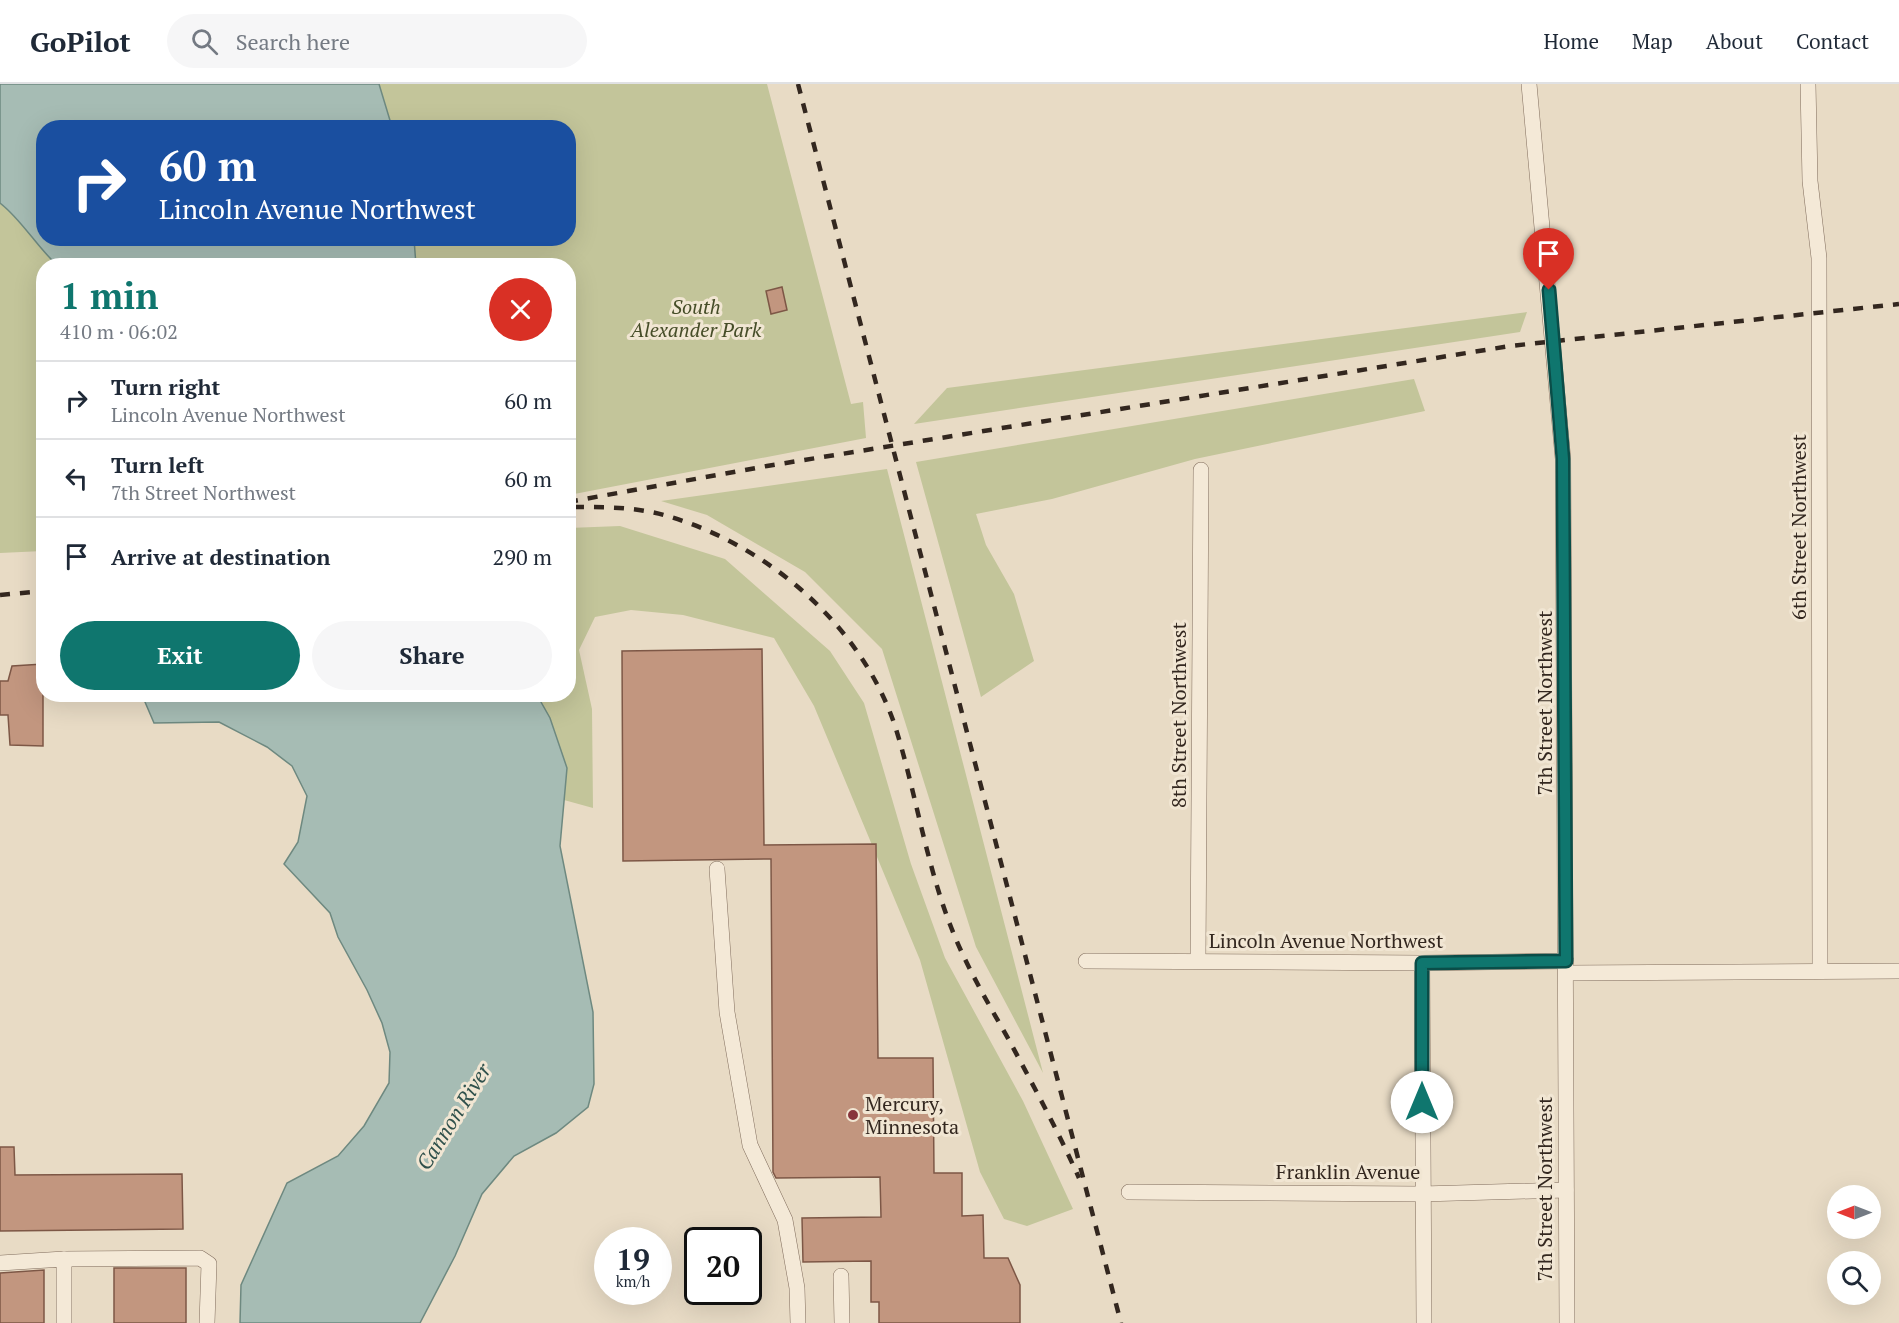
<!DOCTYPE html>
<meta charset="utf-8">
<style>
body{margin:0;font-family:"PT Serif",serif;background:#f6f6f7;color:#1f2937;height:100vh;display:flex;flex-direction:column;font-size:22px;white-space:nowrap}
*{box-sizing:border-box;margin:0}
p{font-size:20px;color:#747a83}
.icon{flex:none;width:33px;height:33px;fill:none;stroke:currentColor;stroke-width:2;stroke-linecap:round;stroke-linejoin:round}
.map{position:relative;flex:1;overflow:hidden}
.side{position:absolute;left:36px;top:174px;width:540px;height:444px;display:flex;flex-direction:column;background:#fff;border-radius:24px;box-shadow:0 6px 24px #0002}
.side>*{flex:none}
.hud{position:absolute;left:36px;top:36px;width:540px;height:126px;border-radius:24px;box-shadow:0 6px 24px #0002;background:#1a4fa0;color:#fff;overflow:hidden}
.needle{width:39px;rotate:270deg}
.buttons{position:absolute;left:1827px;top:1101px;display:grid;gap:12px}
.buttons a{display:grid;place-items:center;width:54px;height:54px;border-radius:50%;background:#fff;box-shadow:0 6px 24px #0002;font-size:30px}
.speed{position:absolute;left:594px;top:1143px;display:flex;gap:12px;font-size:30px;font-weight:700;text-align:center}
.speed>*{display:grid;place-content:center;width:78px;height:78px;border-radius:50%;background:#fff;box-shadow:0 6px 24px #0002;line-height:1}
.speed small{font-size:15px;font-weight:400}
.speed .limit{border:3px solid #111;border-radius:9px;background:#fff;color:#111}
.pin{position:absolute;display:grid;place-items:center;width:51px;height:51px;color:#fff;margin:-62px -26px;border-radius:50% 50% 50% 0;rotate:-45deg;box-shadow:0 0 6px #0007}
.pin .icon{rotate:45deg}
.me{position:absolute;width:66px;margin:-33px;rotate:0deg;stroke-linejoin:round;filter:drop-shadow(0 0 4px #0008)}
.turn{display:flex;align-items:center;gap:21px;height:126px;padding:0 24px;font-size:27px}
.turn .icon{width:78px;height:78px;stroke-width:2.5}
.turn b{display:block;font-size:42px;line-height:51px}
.round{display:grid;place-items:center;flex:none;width:63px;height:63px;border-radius:32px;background:#f6f6f7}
.summary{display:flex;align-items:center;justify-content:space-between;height:102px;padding:0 24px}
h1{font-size:36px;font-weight:700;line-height:45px;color:#0f766e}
.action{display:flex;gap:12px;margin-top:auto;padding:12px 24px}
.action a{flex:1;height:69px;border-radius:36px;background:#0f766e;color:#fff;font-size:24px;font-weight:700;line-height:69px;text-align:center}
.action a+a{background:#f6f6f7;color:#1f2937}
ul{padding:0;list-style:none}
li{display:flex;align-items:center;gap:18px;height:78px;padding:0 24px;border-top:2px solid #e0e1e3}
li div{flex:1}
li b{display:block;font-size:22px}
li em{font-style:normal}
header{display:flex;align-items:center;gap:36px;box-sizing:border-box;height:84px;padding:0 30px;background:#fff;border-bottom:2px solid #e0e1e3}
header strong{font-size:28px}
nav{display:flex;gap:33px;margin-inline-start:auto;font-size:21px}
.search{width:420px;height:54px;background:#f6f6f7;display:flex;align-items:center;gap:15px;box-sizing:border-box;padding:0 21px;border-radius:33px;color:#747a83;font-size:22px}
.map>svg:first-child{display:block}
.green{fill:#c3c59a}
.water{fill:#a6bcb4;stroke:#6e8980;stroke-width:1.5}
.building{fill:#c2967f;stroke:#7d5746;stroke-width:1.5}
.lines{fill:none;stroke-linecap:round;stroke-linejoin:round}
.minor-casing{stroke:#816d5d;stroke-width:16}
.minor{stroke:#f4e9d7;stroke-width:15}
.rail{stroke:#33271f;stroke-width:4.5;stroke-dasharray:10 10;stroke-linecap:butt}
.route-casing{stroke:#0a4d48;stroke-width:15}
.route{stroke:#0f766e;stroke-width:10}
.poi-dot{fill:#88353c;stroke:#f1e6d3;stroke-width:2}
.labels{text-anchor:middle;stroke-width:6;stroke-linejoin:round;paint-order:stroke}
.park-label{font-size:20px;font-style:italic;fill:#464d28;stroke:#f1e6d3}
.street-label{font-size:20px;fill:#33271f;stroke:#f1e6d3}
.poi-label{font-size:20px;fill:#33271f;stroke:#f1e6d3;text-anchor:start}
.water-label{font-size:21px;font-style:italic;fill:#30514c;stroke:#f1e6d3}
</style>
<header>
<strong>GoPilot</strong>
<div class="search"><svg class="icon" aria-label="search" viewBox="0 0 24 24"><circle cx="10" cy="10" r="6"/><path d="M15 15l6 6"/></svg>Search here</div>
<nav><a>Home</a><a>Map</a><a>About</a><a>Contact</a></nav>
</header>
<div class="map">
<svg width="1899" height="1239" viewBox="0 0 1899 1239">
<rect width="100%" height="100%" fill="#e8dbc5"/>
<g class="green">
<path d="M 379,0 L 767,0 L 851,320 L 863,318 L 866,354 L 569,411 L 568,182 L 416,181 L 414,155 L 568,154 L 568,44 L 392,43 Z"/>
<path d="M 0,119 C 22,136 36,162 57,181 L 44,182 L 43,467 L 0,469 Z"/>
<path d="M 1527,228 L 1520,248 L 914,340 L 947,304 Z"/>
<path d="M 1414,295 L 1425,327 L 1195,375 L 1052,415 L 976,430 L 986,461 L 1014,510 L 1034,577 L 981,613 L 916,378 Z"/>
<path d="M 887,385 L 1043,989 L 976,863 L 882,565 L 805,488 L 707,431 L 661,417 Z"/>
<path d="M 620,442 L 725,475 L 830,567 L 864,619 L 911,780 L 945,874 L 1023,1017 L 1073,1125 L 1027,1142 L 1004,1135 L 980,1088 L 920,876 L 814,622 L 774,554 L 683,531 L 631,526 L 595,533 L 579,566 L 592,625 L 593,724 L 564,716 L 550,634 L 537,611 L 568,610 L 569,444 Z"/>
</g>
<g class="water">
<path d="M 0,0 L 379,0 L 392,43 L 44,44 L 44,154 L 414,155 L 416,181 L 57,181 C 36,162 22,136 0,119 Z"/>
<path d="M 142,611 L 537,611 L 550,634 L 567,684 L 560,762 L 593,928 L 594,1000 L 588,1023 L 556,1049 L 514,1072 L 482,1110 L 455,1172 L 420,1239 L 240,1239 L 241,1201 L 287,1099 L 338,1072 L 364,1042 L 389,999 L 390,968 L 382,939 L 367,906 L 338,853 L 330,829 L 284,780 L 298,758 L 307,712 L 292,682 L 267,663 L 219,638 L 154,639 Z"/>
</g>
<g class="building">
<path d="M 782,203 L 787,226 L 771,230 L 766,207 Z"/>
<path d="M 762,565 L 764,761 L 876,760 L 878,974 L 933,974 L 934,1089 L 962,1089 L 962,1132 L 983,1131 L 984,1174 L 1008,1174 L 1020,1201 L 1020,1239 L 879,1239 L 879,1218 L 871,1218 L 871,1177 L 803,1178 L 802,1134 L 881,1133 L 880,1093 L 776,1094 L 773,1088 L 771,775 L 623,777 L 622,567 Z"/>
<path d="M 43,580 L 43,662 L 10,661 L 8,631 L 0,631 L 0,597 L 8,597 L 12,582 Z"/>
<path d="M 0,1063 L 14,1063 L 15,1091 L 182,1090 L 183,1145 L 0,1147 Z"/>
<rect x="114" y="1184" width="72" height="55"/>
<path d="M 44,1186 L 44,1239 L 0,1239 L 0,1189 Z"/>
</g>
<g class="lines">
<defs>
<g id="minor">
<path d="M 1529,0 L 1563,375 L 1567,1239"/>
<path d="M 1808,0 L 1810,97 L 1819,174 L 1820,887"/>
<path d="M 717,785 L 727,928 L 750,1061 L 785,1136 L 797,1204 L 798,1239"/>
<path d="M 1086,877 L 1422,879 L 1566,877"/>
<path d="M 1198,877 L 1201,386"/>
<path d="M 1422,879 L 1424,1239"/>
<path d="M 1566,889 L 1899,887"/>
<path d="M 1129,1108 L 1422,1110 L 1566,1106"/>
<path d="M 64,1175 L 200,1174 L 209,1180 L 207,1239"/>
<path d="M 0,1179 L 64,1175 L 64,1239"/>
<path d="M 841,1192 L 842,1239"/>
</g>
</defs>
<use href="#minor" class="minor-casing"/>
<use href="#minor" class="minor"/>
<g class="rail">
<path d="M 798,0 L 1121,1239"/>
<path d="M 568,418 L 767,382 L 1510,262 L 1899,220"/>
<path d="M 574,423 C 604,423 635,423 664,431 C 767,460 863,542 896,645 C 916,710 926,779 951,843 C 966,882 988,919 1009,956 C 1033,1001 1058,1047 1079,1094"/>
<path d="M 0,511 L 44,507"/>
</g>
</g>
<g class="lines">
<defs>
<path id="route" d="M 1422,1018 L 1422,879 L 1566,877 L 1563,375 L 1549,206"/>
</defs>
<use href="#route" class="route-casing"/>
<use href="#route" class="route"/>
</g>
<circle class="poi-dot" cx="853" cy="1031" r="6"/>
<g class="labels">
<g class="park-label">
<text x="696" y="230">South<tspan x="696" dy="23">Alexander Park</tspan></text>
</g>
<g class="street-label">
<text transform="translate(1799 443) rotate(-90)" y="7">6th Street Northwest</text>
<text transform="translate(1545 619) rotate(-90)" y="7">7th Street Northwest</text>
<text transform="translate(1179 631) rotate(-90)" y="7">8th Street Northwest</text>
<text x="1326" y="864">Lincoln Avenue Northwest</text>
<text x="1348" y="1095">Franklin Avenue</text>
<text transform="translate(1545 1105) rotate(-90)" y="7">7th Street Northwest</text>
</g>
<g class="poi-label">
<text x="865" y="1027">Mercury,<tspan x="865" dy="23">Minnesota</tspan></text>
</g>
<g class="water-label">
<text transform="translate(454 1033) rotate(-58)" y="7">Cannon River</text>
</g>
</g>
</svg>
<div class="buttons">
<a><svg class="needle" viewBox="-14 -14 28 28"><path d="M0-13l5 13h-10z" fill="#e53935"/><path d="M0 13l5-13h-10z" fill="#747a83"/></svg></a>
<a><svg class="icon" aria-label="search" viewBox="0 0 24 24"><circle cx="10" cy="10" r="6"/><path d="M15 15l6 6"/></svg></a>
</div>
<div class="speed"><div>19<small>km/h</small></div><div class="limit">20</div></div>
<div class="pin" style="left:1549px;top:206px;background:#d93025"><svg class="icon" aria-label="arrive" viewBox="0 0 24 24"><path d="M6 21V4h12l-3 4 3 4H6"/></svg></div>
<svg class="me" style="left:1422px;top:1018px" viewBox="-20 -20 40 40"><circle r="19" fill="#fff"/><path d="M0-13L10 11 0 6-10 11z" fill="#0f766e"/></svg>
<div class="hud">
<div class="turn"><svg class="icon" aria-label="right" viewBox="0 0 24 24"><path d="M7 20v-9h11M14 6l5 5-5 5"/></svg><div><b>60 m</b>Lincoln Avenue Northwest</div></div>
</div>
<section class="side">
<div class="summary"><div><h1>1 min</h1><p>410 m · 06:02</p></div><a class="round" style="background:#d93025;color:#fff"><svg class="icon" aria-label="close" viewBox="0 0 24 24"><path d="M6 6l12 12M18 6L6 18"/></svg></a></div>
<ul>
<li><svg class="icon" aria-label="right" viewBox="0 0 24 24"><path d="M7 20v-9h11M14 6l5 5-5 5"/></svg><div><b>Turn right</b><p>Lincoln Avenue Northwest</p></div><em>60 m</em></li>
<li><svg class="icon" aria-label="left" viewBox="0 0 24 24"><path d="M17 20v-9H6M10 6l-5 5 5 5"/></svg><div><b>Turn left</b><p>7th Street Northwest</p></div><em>60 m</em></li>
<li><svg class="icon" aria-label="arrive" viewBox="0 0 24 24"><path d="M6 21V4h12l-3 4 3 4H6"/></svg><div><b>Arrive at destination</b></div><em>290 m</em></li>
</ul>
<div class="action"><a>Exit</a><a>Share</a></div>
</section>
</div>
